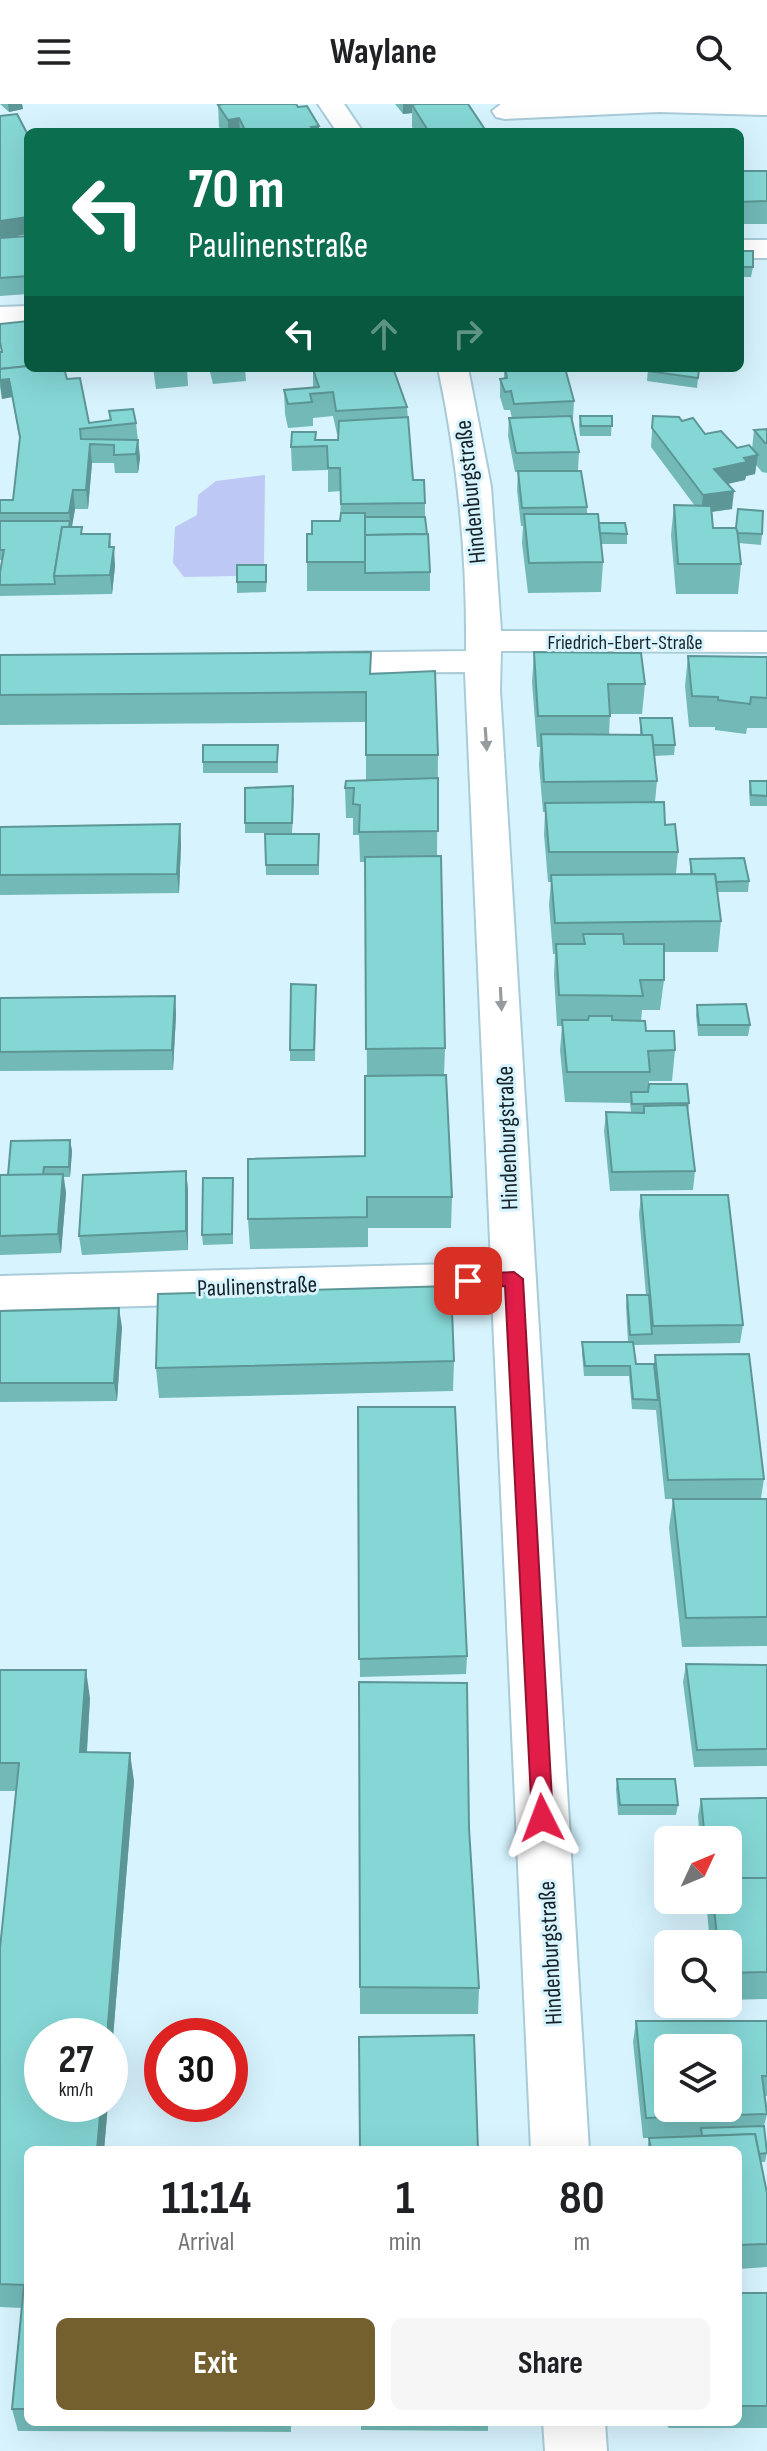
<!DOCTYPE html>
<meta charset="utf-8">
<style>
body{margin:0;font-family:"Sofia Sans Condensed",sans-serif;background:#f6f6f6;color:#202124;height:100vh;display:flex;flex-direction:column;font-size:30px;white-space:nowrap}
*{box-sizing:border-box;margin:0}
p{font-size:26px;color:#757577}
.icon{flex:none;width:44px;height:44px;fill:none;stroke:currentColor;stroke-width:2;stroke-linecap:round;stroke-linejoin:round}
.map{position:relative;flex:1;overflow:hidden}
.side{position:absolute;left:24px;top:2042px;width:718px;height:280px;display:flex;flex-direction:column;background:#fff;border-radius:12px;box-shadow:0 8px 32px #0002}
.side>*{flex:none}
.hud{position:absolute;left:24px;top:24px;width:720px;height:244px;border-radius:12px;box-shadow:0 8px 32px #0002;background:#0b6e4f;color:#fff;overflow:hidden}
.needle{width:52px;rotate:46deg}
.fabs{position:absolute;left:654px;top:1722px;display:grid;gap:16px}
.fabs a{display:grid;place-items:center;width:88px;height:88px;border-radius:12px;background:#fff;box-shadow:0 8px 32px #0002;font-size:40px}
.speed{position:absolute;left:24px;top:1914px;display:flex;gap:16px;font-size:40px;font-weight:700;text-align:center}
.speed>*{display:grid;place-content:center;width:104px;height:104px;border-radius:50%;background:#fff;box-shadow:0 8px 32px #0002;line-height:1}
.speed small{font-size:20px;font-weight:400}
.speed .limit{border:12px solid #d22;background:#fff;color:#111}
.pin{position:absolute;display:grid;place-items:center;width:68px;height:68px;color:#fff;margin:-34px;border-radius:16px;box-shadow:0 4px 12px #0006}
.me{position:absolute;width:88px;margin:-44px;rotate:357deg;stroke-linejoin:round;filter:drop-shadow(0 0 6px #0008)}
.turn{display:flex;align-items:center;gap:28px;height:168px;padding:0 32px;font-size:36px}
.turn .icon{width:104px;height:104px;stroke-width:2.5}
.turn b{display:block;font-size:56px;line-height:68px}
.lanes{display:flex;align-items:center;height:76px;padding:0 32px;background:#0003;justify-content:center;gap:40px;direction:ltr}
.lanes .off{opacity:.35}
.eta{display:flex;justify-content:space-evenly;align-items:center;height:136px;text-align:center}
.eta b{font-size:48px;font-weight:700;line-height:56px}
.primary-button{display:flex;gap:16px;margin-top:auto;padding:16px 32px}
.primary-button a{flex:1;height:92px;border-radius:12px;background:#74602f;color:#fff;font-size:32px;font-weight:700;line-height:92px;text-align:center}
.primary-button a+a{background:#f6f6f6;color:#202124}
header{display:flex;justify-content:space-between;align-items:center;height:104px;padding:0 32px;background:#fff;font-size:36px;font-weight:700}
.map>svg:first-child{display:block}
.water{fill:#bec8f5}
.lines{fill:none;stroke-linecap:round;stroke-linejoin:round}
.street-casing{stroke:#a9ccd8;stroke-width:4}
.street{fill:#fff;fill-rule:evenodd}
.wall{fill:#72b9b8}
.shaded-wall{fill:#5d9696}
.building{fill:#85d7d6;stroke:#5d9696;stroke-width:2;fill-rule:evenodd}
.oneway{fill:#969c9e}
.route{fill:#e11d48;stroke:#92132f;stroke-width:2}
.labels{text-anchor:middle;stroke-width:6;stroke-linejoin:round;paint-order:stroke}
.far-street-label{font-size:20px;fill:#162328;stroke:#d7f4fe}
.street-label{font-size:24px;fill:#162328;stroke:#d7f4fe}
</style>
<header><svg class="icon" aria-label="menu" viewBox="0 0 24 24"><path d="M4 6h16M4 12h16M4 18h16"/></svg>Waylane<svg class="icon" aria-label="search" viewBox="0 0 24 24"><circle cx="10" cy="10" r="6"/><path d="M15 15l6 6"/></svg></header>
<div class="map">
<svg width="767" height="2347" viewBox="0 0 767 2347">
<rect width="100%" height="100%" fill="#d7f4fe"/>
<path class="water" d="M 265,371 L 264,464 L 238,472 L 184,473 L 173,459 L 175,423 L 197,411 L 198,391 L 216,377 Z"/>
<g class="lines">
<defs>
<g id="street">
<path d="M 318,0 L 344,0 L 363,28 L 337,28 Z"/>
<path d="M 767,0 L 767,11 L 659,8 L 505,15 L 496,13 L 492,7 L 501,0 Z"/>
<rect x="740" y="136" width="27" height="18"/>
<path d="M 28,202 L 28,220 L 0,221 L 0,203 Z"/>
<path d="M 438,264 L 468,264 L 491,383 L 501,527 L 767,528 L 767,548 L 501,547 L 500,586 L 589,2046 L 531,2046 L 492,1192 L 0,1206 L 0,1172 L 491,1159 L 465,568 L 310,569 L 298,566 L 293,559 L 298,552 L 310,549 L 466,547 C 467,452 458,358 438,264 Z"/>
<path d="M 543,2318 L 605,2318 L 607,2347 L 545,2347 Z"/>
</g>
</defs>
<use href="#street" class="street-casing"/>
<use href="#street" class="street"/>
</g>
<g class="wall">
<path d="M 0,0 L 22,0 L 23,5 L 9,8 Z"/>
<path d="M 218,0 L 296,0 L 319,22 L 319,28 L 223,28 L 219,23 Z"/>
<path d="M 395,0 L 468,0 L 486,28 L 415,28 L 412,23 L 412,9 L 403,10 Z"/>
<path d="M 0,12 L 6,134 L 28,132 L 28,190 L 0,192 Z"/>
<rect x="740" y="67" width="27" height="53"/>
<path d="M 740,147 L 753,163 L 751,173 L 740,173 Z"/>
<path d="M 0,220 L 28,264 L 70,264 L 64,265 L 67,275 L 89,319 L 110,317 L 109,307 L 136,319 L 140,354 L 138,369 L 115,369 L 114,359 L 92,359 L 88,405 L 75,405 L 72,423 L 82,430 L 110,430 L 111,443 L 115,462 L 112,490 L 0,492 L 0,468 L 2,456 L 0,456 L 0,396 L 13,396 L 20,338 L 12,293 L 2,295 L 0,283 L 0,248 L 1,248 Z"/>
<path d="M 153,264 L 187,264 L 188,282 L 156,285 Z"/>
<path d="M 209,264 L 245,264 L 246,277 L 213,280 Z"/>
<path d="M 398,264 L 398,267 L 394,267 L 407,303 L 413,376 L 425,399 L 425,413 L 430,468 L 430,487 L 307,487 L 307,430 L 312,430 L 340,417 L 341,387 L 328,388 L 328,366 L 292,367 L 291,343 L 316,336 L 338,336 L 338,330 L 337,330 L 333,312 L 313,314 L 313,322 L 288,324 L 285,310 L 284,286 L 313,284 L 313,265 Z"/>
<path d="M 504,264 L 565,264 L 574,297 L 573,315 L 571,315 L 579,348 L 578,366 L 587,403 L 587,410 L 599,419 L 627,430 L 627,440 L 601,440 L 603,458 L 601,488 L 528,489 L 522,439 L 523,422 L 521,422 L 517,386 L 518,368 L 515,368 L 508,332 L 509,314 L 512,314 L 510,306 L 504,306 L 500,293 L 500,275 L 504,274 Z"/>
<path d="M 648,264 L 699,264 L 697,284 L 647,277 Z"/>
<path d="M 580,312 L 612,312 L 611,332 L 580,332 L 579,322 Z"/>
<path d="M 653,312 L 682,317 L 705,330 L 737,344 L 752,345 L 754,326 L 767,325 L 767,369 L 762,368 L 756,361 L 755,370 L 746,372 L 745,376 L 728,380 L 732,405 L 712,408 L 713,424 L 762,430 L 761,441 L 739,439 L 741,460 L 738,490 L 676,490 L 671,431 L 674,401 L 695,402 L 651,343 Z"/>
<path d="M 267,471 L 266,488 L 237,489 L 237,478 Z"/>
<path d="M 534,548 L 645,580 L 642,610 L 610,610 L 609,631 L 640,631 L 640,614 L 675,641 L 674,651 L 654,652 L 657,677 L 655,698 L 678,748 L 676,770 L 690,770 L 690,755 L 749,777 L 748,788 L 717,788 L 721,817 L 718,848 L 664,848 L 664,876 L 660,906 L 642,906 L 641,917 L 646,927 L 675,946 L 672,977 L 649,977 L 649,980 L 689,999 L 688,1009 L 695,1067 L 693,1086 L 610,1087 L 604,1027 L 606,1008 L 631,1008 L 630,999 L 565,998 L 560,946 L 562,922 L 557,922 L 554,871 L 555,850 L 553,850 L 549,801 L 551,778 L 548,778 L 544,730 L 545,708 L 543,708 L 539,661 L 540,643 L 537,643 L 532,578 Z"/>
<path d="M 0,551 L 371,570 L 438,651 L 437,752 L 445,944 L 444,971 L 452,1093 L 451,1124 L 368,1124 L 368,1143 L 250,1145 L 248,1115 L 365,1052 L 367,972 L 365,758 L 360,758 L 359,731 L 353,731 L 353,714 L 346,714 L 345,684 L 366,676 L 366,618 L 0,621 Z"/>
<path d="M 688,552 L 767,553 L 767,624 L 747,624 L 746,630 L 715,626 L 715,623 L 689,623 L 685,582 Z"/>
<path d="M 278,641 L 278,669 L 203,669 L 203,658 Z"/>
<path d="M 750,677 L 767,677 L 767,702 L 750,702 L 749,687 Z"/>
<path d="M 294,693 L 292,729 L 245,729 L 245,719 Z"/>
<path d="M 180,720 L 181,740 L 179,789 L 0,791 L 0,723 Z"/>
<path d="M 265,730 L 319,730 L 319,771 L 266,771 Z"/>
<path d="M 175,892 L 176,911 L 173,966 L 0,967 L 0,894 Z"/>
<path d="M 316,892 L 315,957 L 290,957 L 290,946 Z"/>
<path d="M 697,901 L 750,921 L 748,932 L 698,932 L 696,911 Z"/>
<path d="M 70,1036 L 72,1047 L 70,1073 L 64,1073 L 66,1089 L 61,1149 L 0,1151 L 0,1071 L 8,1071 Z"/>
<path d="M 186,1067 L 188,1086 L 188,1146 L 82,1151 L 79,1132 Z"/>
<path d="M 233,1085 L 233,1140 L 203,1141 L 202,1131 Z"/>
<path d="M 641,1091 L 743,1221 L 740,1239 L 634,1241 L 636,1260 L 654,1260 L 655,1251 L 764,1375 L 761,1394 L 689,1395 L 767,1395 L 767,1542 L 682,1543 L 669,1424 L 673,1395 L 665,1395 L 656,1306 L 632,1305 L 629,1272 L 584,1272 L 582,1249 L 582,1238 L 628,1238 L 626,1202 L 627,1191 L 646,1191 L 639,1110 Z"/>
<path d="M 0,1207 L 122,1223 L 117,1297 L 0,1298 Z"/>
<path d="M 454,1257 L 453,1287 L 159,1294 L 156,1264 Z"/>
<path d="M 358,1303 L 467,1552 L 466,1570 L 360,1573 Z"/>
<path d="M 686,1560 L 767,1561 L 767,1662 L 694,1663 L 683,1578 Z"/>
<path d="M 0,1566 L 90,1594 L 87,1648 L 134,1677 L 110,1970 L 110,1932 L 42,2000 L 108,2000 L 104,2046 L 28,2046 L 28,2318 L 291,2318 L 291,2328 L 18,2327 L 12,2305 L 22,2204 L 0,2203 L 0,1844 L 16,1687 L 0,1687 Z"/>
<path d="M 359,1578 L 469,1724 L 479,1884 L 478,1910 L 360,1910 Z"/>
<path d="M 617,1675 L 678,1701 L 676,1711 L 618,1711 L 616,1685 Z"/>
<path d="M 767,1694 L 767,1895 L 728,1896 L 728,1840 L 710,1840 L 706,1796 L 728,1796 L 728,1736 L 700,1736 L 698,1712 L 701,1695 Z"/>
<path d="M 636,1917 L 767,1917 L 767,1992 L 765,1992 L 767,2010 L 764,2022 L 767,2049 L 765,2058 L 761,2058 L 767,2089 L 767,2163 L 738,2165 L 738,2046 L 647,2046 L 649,2034 L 643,2034 L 633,1938 Z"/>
<path d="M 738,2189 L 767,2189 L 767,2324 L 669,2324 L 663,2318 L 738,2318 Z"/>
<path d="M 361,2318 L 488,2318 L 488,2327 L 361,2326 Z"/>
</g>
<g class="shaded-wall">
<path d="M 8,0 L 22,0 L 23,5 L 9,8 Z"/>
<path d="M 403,0 L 453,0 L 412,1 L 412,9 L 403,10 Z"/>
<path d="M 239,14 L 240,28 L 228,28 L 228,16 Z"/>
<path d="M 319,22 L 319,28 L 311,28 L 311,23 Z"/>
<path d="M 28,113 L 28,130 L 0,135 L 0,117 Z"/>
<path d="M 9,275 L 12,293 L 2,295 L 0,276 Z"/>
<path d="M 138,336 L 140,354 L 138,369 L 136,350 Z"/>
<path d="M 90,340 L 92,359 L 88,405 L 86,386 Z"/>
<path d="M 758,351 L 755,370 L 746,372 L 745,376 L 712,383 L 714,365 L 744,354 Z"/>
<path d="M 73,386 L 75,405 L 71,427 L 69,409 Z"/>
<path d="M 734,387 L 732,405 L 701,409 L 703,391 Z"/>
<path d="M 114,443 L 115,462 L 112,490 L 110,471 Z"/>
<path d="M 180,720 L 181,740 L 179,789 L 177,770 Z"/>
<path d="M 175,892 L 176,911 L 173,966 L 172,946 Z"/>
<path d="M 70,1036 L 72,1047 L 70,1073 L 69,1063 Z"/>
<path d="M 186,1067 L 188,1086 L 188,1146 L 186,1127 Z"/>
<path d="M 63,1070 L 66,1089 L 61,1149 L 58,1130 Z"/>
<path d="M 119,1204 L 122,1223 L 117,1297 L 114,1279 Z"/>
<path d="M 86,1566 L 90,1594 L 85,1676 L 80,1648 Z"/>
<path d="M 130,1649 L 134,1677 L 110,1970 L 110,1932 L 107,1932 Z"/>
<path d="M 101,2000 L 108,2000 L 104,2046 L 97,2046 Z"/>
</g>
<g class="building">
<path d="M 223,0 L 296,0 L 298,3 L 307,2 L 319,22 L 311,23 L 314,28 L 246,28 L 239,14 L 228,16 L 218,1 Z"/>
<path d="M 416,0 L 468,0 L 486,27 L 474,28 L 429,28 L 412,1 Z"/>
<path d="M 17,10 L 28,31 L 28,113 L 0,117 L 0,12 Z"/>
<path d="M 740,67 L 767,67 L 767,97 L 740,98 Z"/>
<path d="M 28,132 L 28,172 L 0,174 L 0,134 Z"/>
<rect x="740" y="147" width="13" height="16"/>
<path d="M 28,217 L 28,262 L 0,265 L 0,248 L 2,248 L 0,238 L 0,220 Z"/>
<path d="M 28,262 L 28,264 L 64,264 L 67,275 L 80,274 L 89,319 L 111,316 L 109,307 L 133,305 L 136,319 L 80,325 L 81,335 L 138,336 L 136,350 L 114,351 L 114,341 L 90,340 L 86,386 L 73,386 L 69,409 L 0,409 L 0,396 L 13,396 L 20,333 L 9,275 L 0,276 L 0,265 Z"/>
<path d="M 324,264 L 393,264 L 407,303 L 336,307 L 333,288 L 310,290 L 312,298 L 288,300 L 284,286 L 319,283 L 313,265 Z"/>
<path d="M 505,264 L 565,264 L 574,297 L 514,300 L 511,287 L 505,288 L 500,275 L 507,274 Z"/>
<path d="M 648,264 L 699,264 L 698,274 L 648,267 Z"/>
<path d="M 571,312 L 579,348 L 516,349 L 509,314 Z"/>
<path d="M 580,312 L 612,312 L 612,322 L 581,322 Z"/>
<path d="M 653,312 L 679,313 L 682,317 L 693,314 L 705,330 L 721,327 L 737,344 L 749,341 L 758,351 L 744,354 L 747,358 L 714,365 L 734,387 L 703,391 L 652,324 Z"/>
<path d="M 408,313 L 413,376 L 424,376 L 425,399 L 341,400 L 340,364 L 328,364 L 327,342 L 291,343 L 292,328 L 316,328 L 315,336 L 338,336 L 339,317 Z"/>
<path d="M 767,325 L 767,339 L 765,339 L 754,326 Z"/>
<path d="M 518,367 L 581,367 L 587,403 L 522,404 Z"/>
<path d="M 674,401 L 711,402 L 713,424 L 737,424 L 741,460 L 678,460 Z"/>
<path d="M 738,405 L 763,407 L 762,430 L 738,429 L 736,424 Z"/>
<path d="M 341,409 L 365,409 L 365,458 L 307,458 L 307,430 L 312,430 L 312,417 L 340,417 Z"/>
<path d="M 524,410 L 598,410 L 603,458 L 529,459 Z"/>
<path d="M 365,413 L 425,413 L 427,430 L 365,431 Z"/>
<path d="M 0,417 L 70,417 L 69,423 L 62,423 L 54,472 L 55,480 L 0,481 L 0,468 L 4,446 L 0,446 Z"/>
<path d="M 599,419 L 625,419 L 627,430 L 600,429 Z"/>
<path d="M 62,423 L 82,423 L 81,430 L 110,430 L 109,443 L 114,443 L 110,471 L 54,472 Z"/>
<path d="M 428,430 L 430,468 L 365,469 L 365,431 Z"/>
<rect x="237" y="461" width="29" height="17"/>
<path d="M 371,548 L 370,570 L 435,567 L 438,651 L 366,651 L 366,588 L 0,591 L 0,551 Z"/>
<path d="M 534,548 L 641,549 L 645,580 L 608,580 L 610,612 L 538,612 Z"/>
<path d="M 688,552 L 767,553 L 767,594 L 751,593 L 750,600 L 718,596 L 718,593 L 692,592 Z"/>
<path d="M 640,614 L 672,614 L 675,641 L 653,641 L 652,631 L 642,631 Z"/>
<path d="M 541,630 L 652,631 L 657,677 L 544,678 Z"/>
<path d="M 203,641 L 278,641 L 277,658 L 203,658 Z"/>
<path d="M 438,674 L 438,727 L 359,728 L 360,701 L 353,700 L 354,684 L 345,684 L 346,677 Z"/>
<path d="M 750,677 L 767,677 L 767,692 L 751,691 Z"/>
<path d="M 293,682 L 292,719 L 245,719 L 245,684 Z"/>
<path d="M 664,698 L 665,721 L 675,720 L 678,748 L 549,748 L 545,699 Z"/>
<path d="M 180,720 L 177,770 L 0,771 L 0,723 Z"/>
<path d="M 265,730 L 319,730 L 318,761 L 266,761 Z"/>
<path d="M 441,752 L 445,944 L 366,945 L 365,753 Z"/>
<path d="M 744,754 L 749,777 L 716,778 L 715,770 L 692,770 L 690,755 Z"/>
<path d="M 715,770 L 721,817 L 555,819 L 551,771 Z"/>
<path d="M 583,830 L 623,830 L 624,840 L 664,840 L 664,876 L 640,876 L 643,892 L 559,891 L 556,840 L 585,840 Z"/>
<path d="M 291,880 L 316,881 L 314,946 L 290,946 Z"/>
<path d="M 175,892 L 172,946 L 0,948 L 0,894 Z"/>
<path d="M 746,900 L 750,921 L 699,921 L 697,901 Z"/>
<path d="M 589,912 L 612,912 L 612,916 L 645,917 L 646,927 L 674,927 L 675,946 L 648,947 L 650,968 L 567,968 L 562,916 L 588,916 Z"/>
<path d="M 446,971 L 452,1093 L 367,1093 L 367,1113 L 248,1115 L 248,1055 L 365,1052 L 365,972 Z"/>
<path d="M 649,980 L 687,980 L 689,999 L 632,1000 L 631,988 L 648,988 Z"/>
<path d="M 687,1001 L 695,1067 L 612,1068 L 606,1008 L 644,1009 L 644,1002 Z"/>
<path d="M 70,1036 L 69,1063 L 44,1063 L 43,1071 L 8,1071 L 11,1037 Z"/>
<path d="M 186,1067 L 186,1127 L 79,1132 L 83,1071 Z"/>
<path d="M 63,1070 L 58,1130 L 0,1132 L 0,1071 Z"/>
<path d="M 203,1074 L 233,1074 L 232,1130 L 202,1131 Z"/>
<path d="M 641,1091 L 728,1091 L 743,1221 L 653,1222 Z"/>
<path d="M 451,1182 L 454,1257 L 156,1264 L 158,1190 Z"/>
<path d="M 627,1191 L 649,1191 L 652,1230 L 630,1231 Z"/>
<path d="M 119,1204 L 114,1279 L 0,1279 L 0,1207 Z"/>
<path d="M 582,1238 L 633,1238 L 636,1260 L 654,1260 L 658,1296 L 633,1295 L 630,1262 L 585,1262 Z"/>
<path d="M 749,1250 L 764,1375 L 668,1376 L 655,1251 Z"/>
<path d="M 358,1303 L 455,1303 L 467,1552 L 359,1555 Z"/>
<path d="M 673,1395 L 767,1395 L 767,1513 L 686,1514 Z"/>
<path d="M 686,1560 L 767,1561 L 767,1645 L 697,1646 Z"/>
<path d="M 0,1566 L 86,1566 L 80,1648 L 130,1649 L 107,1932 L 42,1932 L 42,2000 L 101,2000 L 97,2046 L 28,2046 L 28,2305 L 12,2305 L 24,2181 L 0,2180 L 0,1844 L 19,1659 L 0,1659 Z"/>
<path d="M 359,1578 L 467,1579 L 469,1724 L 479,1884 L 360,1883 Z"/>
<path d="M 617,1675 L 675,1675 L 678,1701 L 620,1701 Z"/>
<path d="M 767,1694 L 767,1774 L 728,1774 L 728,1736 L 705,1736 L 701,1695 Z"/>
<path d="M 728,1774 L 767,1774 L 767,1868 L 728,1869 L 728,1840 L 718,1840 L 713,1796 L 728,1796 Z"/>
<path d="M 636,1917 L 767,1917 L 767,1972 L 762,1972 L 767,2010 L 646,2014 ZM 668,1944 L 728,1944 L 728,2004 L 668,2004 Z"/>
<path d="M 474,1931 L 478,2046 L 360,2046 L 359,1933 Z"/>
<path d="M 764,2022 L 767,2049 L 759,2050 L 755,2030 L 702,2032 L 701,2024 Z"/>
<path d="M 755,2030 L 767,2089 L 767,2140 L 738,2141 L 738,2046 L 651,2046 L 649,2034 Z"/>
<rect x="738" y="2189" width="29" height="113"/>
</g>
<defs><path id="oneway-solid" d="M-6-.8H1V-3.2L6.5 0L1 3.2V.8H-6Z" transform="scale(2)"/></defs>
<g class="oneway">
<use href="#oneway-solid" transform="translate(486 635) rotate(86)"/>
<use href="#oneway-solid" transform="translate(501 895) rotate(87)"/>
</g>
<path class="route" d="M 514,1168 L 523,1175 L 553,1714 L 550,1720 L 542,1723 L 535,1720 L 532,1714 L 505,1182 L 468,1183 L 459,1177 L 468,1170 Z"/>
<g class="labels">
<g class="far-street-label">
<text x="625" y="545">Friedrich-Ebert-Straße</text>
</g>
<g class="street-label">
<text transform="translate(470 388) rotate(-96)" y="8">Hindenburgstraße</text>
<text transform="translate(507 1034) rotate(-92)" y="8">Hindenburgstraße</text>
<text transform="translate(257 1182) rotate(-2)" y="8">Paulinenstraße</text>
<text transform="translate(550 1849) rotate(-93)" y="8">Hindenburgstraße</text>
</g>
</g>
</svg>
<div class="fabs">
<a><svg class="needle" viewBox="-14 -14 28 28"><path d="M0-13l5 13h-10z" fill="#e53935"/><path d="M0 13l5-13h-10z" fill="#757577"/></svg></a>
<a><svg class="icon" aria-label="search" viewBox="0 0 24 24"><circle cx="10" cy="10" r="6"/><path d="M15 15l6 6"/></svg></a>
<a><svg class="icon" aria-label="layers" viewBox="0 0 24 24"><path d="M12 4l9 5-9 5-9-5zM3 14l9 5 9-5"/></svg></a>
</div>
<div class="speed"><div>27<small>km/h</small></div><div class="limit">30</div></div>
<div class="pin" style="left:468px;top:1177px;background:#d93025"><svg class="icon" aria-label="arrive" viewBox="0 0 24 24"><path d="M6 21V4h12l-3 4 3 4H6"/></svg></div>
<svg class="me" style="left:542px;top:1714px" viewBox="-20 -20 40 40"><path d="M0-17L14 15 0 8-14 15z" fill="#e11d48" stroke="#fff" stroke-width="4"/></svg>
<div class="hud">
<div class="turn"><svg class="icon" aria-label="left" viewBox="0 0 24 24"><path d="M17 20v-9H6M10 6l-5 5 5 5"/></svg><div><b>70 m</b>Paulinenstraße</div></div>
<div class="lanes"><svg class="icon" aria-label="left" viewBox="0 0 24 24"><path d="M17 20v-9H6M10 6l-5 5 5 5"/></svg><svg class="icon off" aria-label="ahead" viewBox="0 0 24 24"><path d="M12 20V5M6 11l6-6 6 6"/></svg><svg class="icon off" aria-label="right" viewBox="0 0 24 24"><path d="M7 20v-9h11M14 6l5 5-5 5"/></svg></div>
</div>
<section class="side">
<div class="eta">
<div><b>11:14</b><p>Arrival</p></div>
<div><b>1</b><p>min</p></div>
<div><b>80</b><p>m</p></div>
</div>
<div class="primary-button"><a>Exit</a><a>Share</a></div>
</section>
</div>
